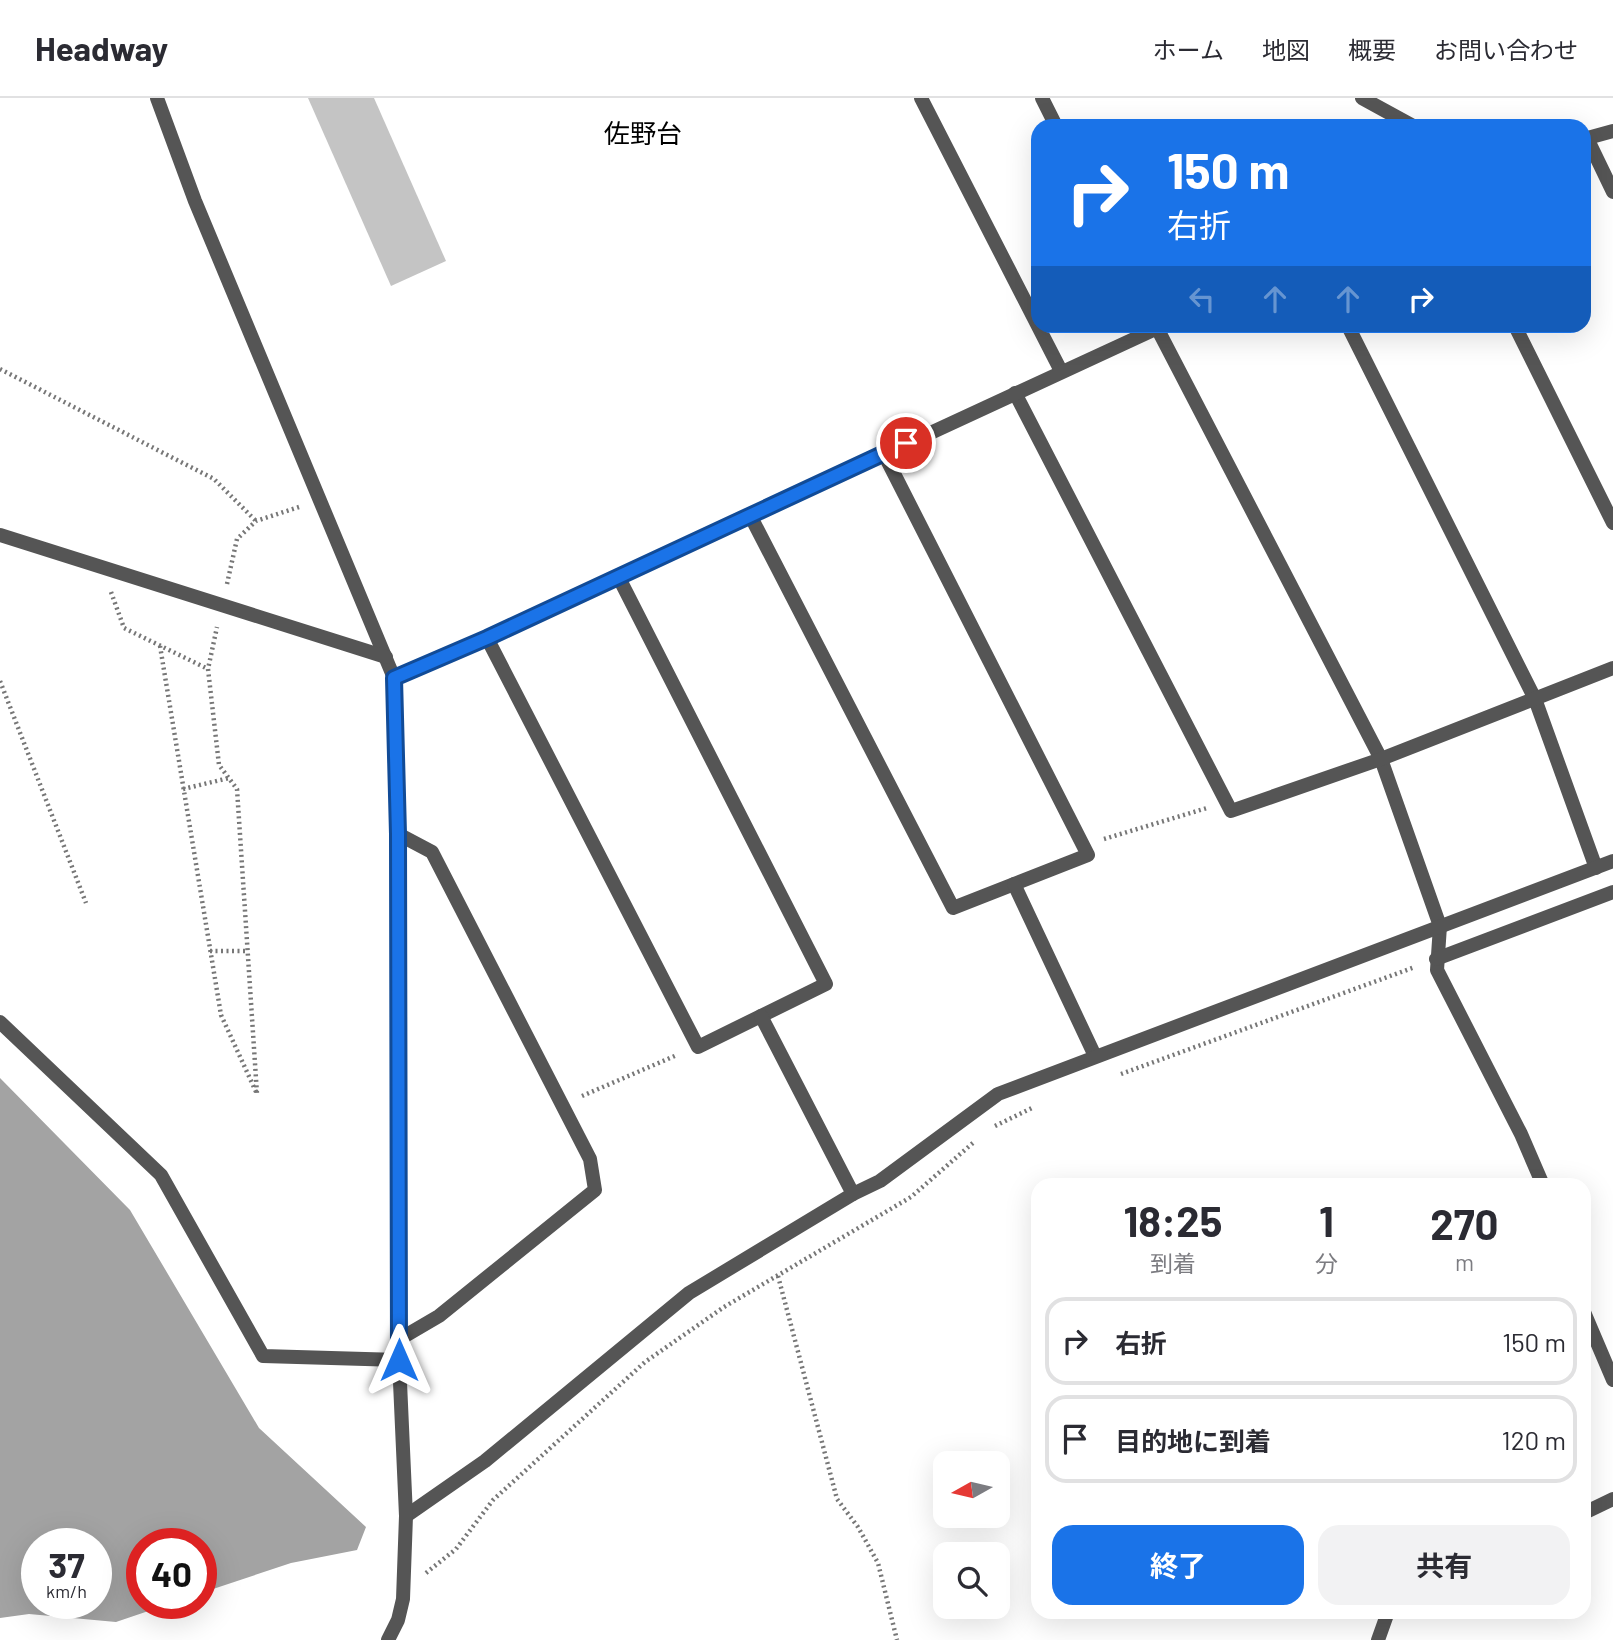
<!DOCTYPE html>
<html lang="ja">
<meta charset="utf-8">
<style>
body{margin:0;font-family:Barlow,"Noto Sans JP",sans-serif;background:#f2f2f3;color:#2b2b33;height:100vh;display:flex;flex-direction:column;font-size:26px;white-space:nowrap}
*{box-sizing:border-box;margin:0}
p{font-size:23px;color:#7c7c81}
.icon{flex:none;width:38px;height:38px;fill:none;stroke:currentColor;stroke-width:2;stroke-linecap:round;stroke-linejoin:round}
.map{position:relative;flex:1;overflow:hidden}
.side{position:absolute;left:1031px;top:1080px;width:560px;height:441px;display:flex;flex-direction:column;background:#fff;border-radius:21px;box-shadow:0 7px 28px #0002}
.side>*{flex:none}
.banner{position:absolute;left:1031px;top:21px;width:560px;height:214px;border-radius:21px;box-shadow:0 7px 28px #0002;background:#1a73e8;color:#fff;overflow:hidden}
.needle{width:46px;rotate:262deg}
.fabs{position:absolute;left:933px;top:1353px;display:grid;gap:14px}
.fabs a{display:grid;place-items:center;width:77px;height:77px;border-radius:14px;background:#fff;box-shadow:0 7px 28px #0002;font-size:35px}
.speed{position:absolute;left:21px;top:1430px;display:flex;gap:14px;font-size:35px;font-weight:700;text-align:center}
.speed>*{display:grid;place-content:center;width:91px;height:91px;border-radius:50%;background:#fff;box-shadow:0 7px 28px #0002;line-height:1}
.speed small{font-size:18px;font-weight:400}
.speed .limit{border:10px solid #d22;background:#fff;color:#111}
.pin{position:absolute;display:grid;place-items:center;width:60px;height:60px;color:#fff;margin:-30px;border:4px solid #fff;border-radius:50%;box-shadow:0 2px 7px #0007}
.me{position:absolute;width:77px;margin:-38px;rotate:0deg;stroke-linejoin:round;filter:drop-shadow(0 0 5px #0008)}
.turn{display:flex;align-items:center;gap:24px;height:147px;padding:0 21px;font-size:32px}
.turn .icon{width:91px;height:91px;stroke-width:2.5}
.turn b{display:block;font-size:49px;line-height:60px}
.lanes{display:flex;align-items:center;height:66px;padding:0 21px;background:#0003;justify-content:center;gap:35px;direction:ltr}
.lanes .off{opacity:.35}
.eta{display:flex;justify-content:space-evenly;align-items:center;height:119px;text-align:center}
.eta b{font-size:42px;font-weight:700;line-height:49px}
.cta{display:flex;gap:14px;margin-top:auto;padding:14px 21px}
.cta a{flex:1;height:80px;border-radius:21px;background:#1a73e8;color:#fff;font-size:28px;font-weight:700;line-height:80px;text-align:center}
.cta a+a{background:#f2f2f3;color:#2b2b33}
ul{padding:0;list-style:none}
li{display:flex;align-items:center;gap:21px;height:88px;margin:0 14px 10px;padding:0 7px;border:4px solid #e1e1e2;border-radius:21px}
li div{flex:1}
li b{display:block;font-size:26px}
li em{font-style:normal}
header{display:flex;align-items:center;gap:42px;box-sizing:border-box;height:98px;padding:0 35px;background:#fff;border-bottom:2px solid #e1e1e2}
header strong{font-size:33px}
nav{display:flex;gap:38px;margin-inline-start:auto;font-size:24px}
.map>svg:first-child{display:block}
.water{fill:#a3a3a3;fill-rule:evenodd}
.building{fill:#c4c4c4}
.lines{fill:none;stroke-linecap:round;stroke-linejoin:round}
.path{stroke:#777;stroke-width:4.5;stroke-dasharray:2 3.5;stroke-linecap:butt}
.minor{stroke:#555;stroke-width:14}
.tertiary{stroke:#555;stroke-width:14}
.route-casing{stroke:#114b97;stroke-width:18}
.route{stroke:#1a73e8;stroke-width:12}
.labels{text-anchor:middle;stroke-width:7;stroke-linejoin:round;paint-order:stroke}
.neighbourhood-label{font-size:26px;fill:#000;stroke:#fff}
</style>
<header>
<strong>Headway</strong>
<nav><a>ホーム</a><a>地図</a><a>概要</a><a>お問い合わせ</a></nav>
</header>
<div class="map">
<svg width="1613" height="1542" viewBox="0 0 1613 1542">
<rect width="100%" height="100%" fill="#fff"/>
<path class="water" d="M 0,980 L 130,1112 L 259,1330 L 366,1429 L 357,1452 L 291,1465 L 201,1495 L 201,1446 L 142,1446 L 142,1505 L 172,1505 L 116,1524 L 29,1516 L 0,1520 ZM 37,1446 L 96,1446 L 96,1505 L 37,1505 Z"/>
<path class="building" d="M 308,0 L 374,0 L 446,163 L 391,188 Z"/>
<g class="lines">
<g class="path">
<path d="M 0,271 L 214,381 L 256,423"/>
<path d="M 227,486 L 237,441 L 256,423 L 299,409"/>
<path d="M 111,494 L 124,530 L 208,571"/>
<path d="M 160,548 L 221,917 L 257,996 L 237,691 L 219,667 L 208,571 L 217,529"/>
<path d="M 0,583 L 86,805"/>
<path d="M 183,691 L 229,680"/>
<path d="M 1104,741 L 1207,710"/>
<path d="M 210,853 L 248,853"/>
<path d="M 1121,976 L 1415,869"/>
<path d="M 582,998 L 677,957"/>
<path d="M 995,1028 L 1034,1009"/>
<path d="M 778,1178 L 837,1401 L 858,1429 L 878,1465 L 897,1542"/>
<path d="M 426,1475 L 456,1451 L 493,1402 L 645,1264 L 724,1209 L 911,1099 L 974,1044"/>
</g>
<g class="minor">
<path d="M 157,0 L 195,103 L 394,580"/>
<path d="M 921,0 L 1061,273"/>
<path d="M 1042,0 L 1056,28"/>
<path d="M 1362,0 L 1413,28"/>
<path d="M 1587,40 L 1613,94"/>
<path d="M 1156,228 L 1381,661 L 1440,828 L 1437,872 L 1521,1036 L 1543,1087"/>
<path d="M 1348,228 L 1535,601 L 1596,770"/>
<path d="M 1515,228 L 1613,425"/>
<path d="M 1015,295 L 1231,713 L 1381,661 L 1613,570"/>
<path d="M 751,419 L 953,810 L 1088,757 L 884,356"/>
<path d="M 0,437 L 386,559"/>
<path d="M 487,540 L 698,949 L 826,886 L 618,478"/>
<path d="M 398,736 L 432,754 L 590,1061 L 595,1092 L 439,1218 L 398,1242"/>
<path d="M 1014,786 L 1095,958"/>
<path d="M 1436,861 L 1613,794"/>
<path d="M 761,918 L 853,1096"/>
<path d="M 0,924 L 161,1077 L 263,1258 L 399,1262"/>
<path d="M 1584,1214 L 1613,1282"/>
<path d="M 1584,1415 L 1613,1401"/>
<path d="M 406,1418 L 485,1363 L 689,1195 L 853,1096 L 880,1083 L 998,996 L 1613,763"/>
<path d="M 1378,1542 L 1388,1514"/>
</g>
<g class="tertiary">
<path d="M 1584,41 L 1613,33"/>
<path d="M 388,1542 L 398,1522 L 403,1501 L 406,1418 L 399,1262 L 398,736 L 394,580 L 487,540 L 1162,228"/>
</g>
</g>
<g class="lines">
<defs>
<path id="route" d="M 399,1262 L 398,736 L 394,580 L 487,540 L 906,345"/>
</defs>
<use href="#route" class="route-casing"/>
<use href="#route" class="route"/>
</g>
<g class="labels">
<g class="neighbourhood-label">
<text x="643" y="45">佐野台</text>
</g>
</g>
</svg>
<div class="fabs">
<a><svg class="needle" viewBox="-14 -14 28 28"><path d="M0-13l5 13h-10z" fill="#e53935"/><path d="M0 13l5-13h-10z" fill="#7c7c81"/></svg></a>
<a><svg class="icon" aria-label="search" viewBox="0 0 24 24"><circle cx="10" cy="10" r="6"/><path d="M15 15l6 6"/></svg></a>
</div>
<div class="speed"><div>37<small>km/h</small></div><div class="limit">40</div></div>
<div class="pin" style="left:906px;top:345px;background:#d93025"><svg class="icon" aria-label="arrive" viewBox="0 0 24 24"><path d="M6 21V4h12l-3 4 3 4H6"/></svg></div>
<svg class="me" style="left:399px;top:1262px" viewBox="-20 -20 40 40"><path d="M0-17L14 15 0 8-14 15z" fill="#1a73e8" stroke="#fff" stroke-width="4"/></svg>
<div class="banner">
<div class="turn"><svg class="icon" aria-label="right" viewBox="0 0 24 24"><path d="M7 20v-9h11M14 6l5 5-5 5"/></svg><div><b>150 m</b>右折</div></div>
<div class="lanes"><svg class="icon off" aria-label="left" viewBox="0 0 24 24"><path d="M17 20v-9H6M10 6l-5 5 5 5"/></svg><svg class="icon off" aria-label="ahead" viewBox="0 0 24 24"><path d="M12 20V5M6 11l6-6 6 6"/></svg><svg class="icon off" aria-label="ahead" viewBox="0 0 24 24"><path d="M12 20V5M6 11l6-6 6 6"/></svg><svg class="icon" aria-label="right" viewBox="0 0 24 24"><path d="M7 20v-9h11M14 6l5 5-5 5"/></svg></div>
</div>
<section class="side">
<div class="eta">
<div><b>18:25</b><p>到着</p></div>
<div><b>1</b><p>分</p></div>
<div><b>270</b><p>m</p></div>
</div>
<ul>
<li><svg class="icon" aria-label="right" viewBox="0 0 24 24"><path d="M7 20v-9h11M14 6l5 5-5 5"/></svg><div><b>右折</b></div><em>150 m</em></li>
<li><svg class="icon" aria-label="arrive" viewBox="0 0 24 24"><path d="M6 21V4h12l-3 4 3 4H6"/></svg><div><b>目的地に到着</b></div><em>120 m</em></li>
</ul>
<div class="cta"><a>終了</a><a>共有</a></div>
</section>
</div>
